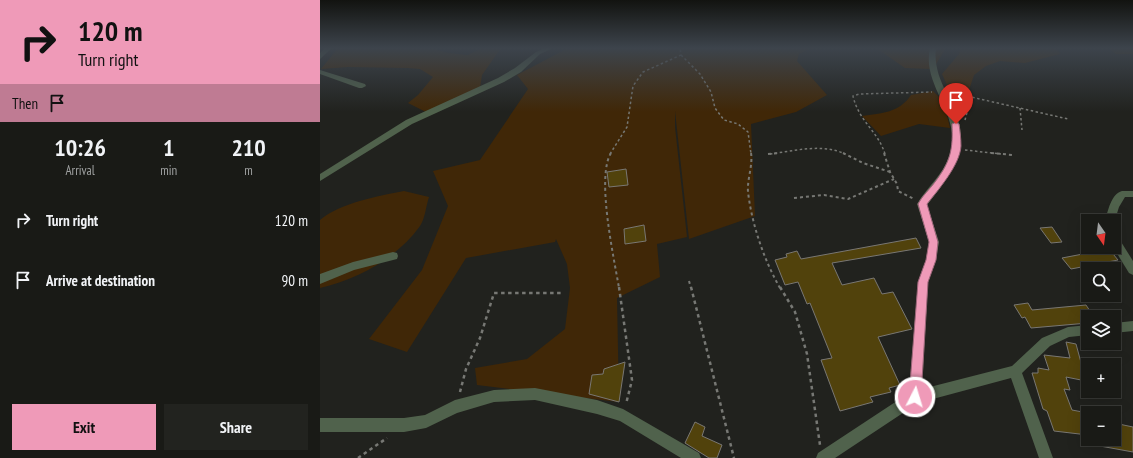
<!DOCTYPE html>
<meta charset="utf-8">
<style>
body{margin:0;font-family:"PT Sans Narrow",sans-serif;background:#22231f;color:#f1f3f6;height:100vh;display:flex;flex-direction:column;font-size:15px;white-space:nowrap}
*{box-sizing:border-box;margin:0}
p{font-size:13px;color:#9fa1a1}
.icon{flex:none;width:22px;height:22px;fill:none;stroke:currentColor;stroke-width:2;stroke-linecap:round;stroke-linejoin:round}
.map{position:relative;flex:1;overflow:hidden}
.side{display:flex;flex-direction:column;background:#191a16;width:320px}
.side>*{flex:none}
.banner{background:#ef9ab8;color:#111;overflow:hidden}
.needle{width:26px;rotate:166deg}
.buttons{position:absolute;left:761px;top:214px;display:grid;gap:8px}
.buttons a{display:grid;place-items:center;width:40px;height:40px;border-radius:0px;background:#191a16;box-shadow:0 4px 16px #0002,0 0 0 1px #373835;font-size:20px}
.pin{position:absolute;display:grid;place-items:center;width:34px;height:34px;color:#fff;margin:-41px -17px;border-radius:50% 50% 50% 0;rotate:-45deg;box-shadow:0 0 4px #0007}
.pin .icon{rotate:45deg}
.me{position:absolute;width:44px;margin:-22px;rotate:5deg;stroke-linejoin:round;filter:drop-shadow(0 0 3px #0008)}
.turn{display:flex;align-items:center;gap:14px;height:84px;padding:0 12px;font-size:18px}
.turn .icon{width:52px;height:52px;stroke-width:2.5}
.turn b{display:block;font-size:28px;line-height:34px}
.then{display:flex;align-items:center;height:38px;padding:0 12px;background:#0003;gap:8px;font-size:15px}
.eta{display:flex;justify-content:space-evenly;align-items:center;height:68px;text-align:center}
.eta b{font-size:24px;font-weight:600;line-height:28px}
.action{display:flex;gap:8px;margin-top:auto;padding:8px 12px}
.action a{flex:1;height:46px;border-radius:0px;background:#ef9ab8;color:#111;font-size:16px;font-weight:600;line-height:46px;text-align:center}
.action a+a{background:#22231f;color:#f1f3f6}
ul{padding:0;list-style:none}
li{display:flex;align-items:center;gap:12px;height:60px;padding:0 12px}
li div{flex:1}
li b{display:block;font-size:15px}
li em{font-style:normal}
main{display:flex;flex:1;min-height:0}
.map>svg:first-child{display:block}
.green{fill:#402707}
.building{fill:#51420c;stroke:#797773}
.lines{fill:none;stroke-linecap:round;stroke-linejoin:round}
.path-far2{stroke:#777874;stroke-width:1.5;stroke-dasharray:2.5 2.5;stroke-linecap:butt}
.path-far1{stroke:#777874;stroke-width:2;stroke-dasharray:3 3;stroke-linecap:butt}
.path{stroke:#777874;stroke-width:2.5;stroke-dasharray:3.5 3.5;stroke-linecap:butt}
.minor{fill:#50624c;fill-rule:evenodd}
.route{fill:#ef9ab8;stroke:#9b6478}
</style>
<main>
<section class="side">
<div class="banner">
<div class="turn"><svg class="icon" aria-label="right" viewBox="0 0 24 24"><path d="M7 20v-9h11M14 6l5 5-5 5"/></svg><div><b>120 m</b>Turn right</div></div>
<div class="then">Then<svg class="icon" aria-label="arrive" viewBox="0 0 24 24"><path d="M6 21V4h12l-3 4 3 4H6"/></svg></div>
</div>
<div class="eta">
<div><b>10:26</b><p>Arrival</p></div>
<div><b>1</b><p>min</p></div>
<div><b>210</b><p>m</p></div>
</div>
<ul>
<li><svg class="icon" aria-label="right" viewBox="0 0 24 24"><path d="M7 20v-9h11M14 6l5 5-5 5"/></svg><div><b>Turn right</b></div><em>120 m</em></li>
<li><svg class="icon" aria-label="arrive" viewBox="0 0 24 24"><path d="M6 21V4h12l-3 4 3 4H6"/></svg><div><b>Arrive at destination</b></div><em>90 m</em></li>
</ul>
<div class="action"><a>Exit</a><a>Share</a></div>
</section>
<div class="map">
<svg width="813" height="458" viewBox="0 0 813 458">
<rect width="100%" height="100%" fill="#21221e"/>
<g class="green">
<path d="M 18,48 L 110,48 L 129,53 L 148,55 L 161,48 L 181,48 L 162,75 L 160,88 L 108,113 L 88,103 L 98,95 L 113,77 L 100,69 L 88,68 L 28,67 L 1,69 Z"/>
<path d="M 248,48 L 491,48 L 479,54 L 477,61 L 507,95 L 476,112 L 431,124 L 435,216 L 369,239 L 355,111 L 355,127 L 367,237 L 337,244 L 340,277 L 297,298 L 299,402 L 157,385 L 155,368 L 207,359 L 245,329 L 250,288 L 247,264 L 236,239 L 235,242 L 146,258 L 87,352 L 49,339 L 102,270 L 128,206 L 113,171 L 160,160 L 208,89 L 197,75 Z"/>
<path d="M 556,48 L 626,48 L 613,69 L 585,68 Z"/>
<path d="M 641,48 L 736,48 L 740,54 L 705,63 L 680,61 L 666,66 L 654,75 L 644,105 L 635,103 L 622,74 L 639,54 Z"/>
<path d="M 788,48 L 813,48 L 813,54 L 796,54 Z"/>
<path d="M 613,91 L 624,102 L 630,128 L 599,124 L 561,136 L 542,116 C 562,113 579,113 591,95 Z"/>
<path d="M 84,191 L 109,197 C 106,206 105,219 100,226 C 76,259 38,279 0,288 L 0,220 C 20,203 58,196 84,191 Z"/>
</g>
<g class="building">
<path d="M 306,169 L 308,185 L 289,187 L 287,172 Z"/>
<path d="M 324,225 L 326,241 L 305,244 L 304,229 Z"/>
<path d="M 732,227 L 742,242 L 731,243 L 720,228 Z"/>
<path d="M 596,238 L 601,248 L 512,263 L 522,285 L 554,278 L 562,294 L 573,292 L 592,329 L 558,337 L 580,385 L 569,388 L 571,392 L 550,397 L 553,402 L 520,411 L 501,360 L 512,358 L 490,303 L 487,304 L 478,282 L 465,285 L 455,260 L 467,257 L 466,254 L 477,251 L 481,259 Z"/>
<path d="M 789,249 L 798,260 L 751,269 L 742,258 Z"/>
<path d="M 708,303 L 712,310 L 766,305 L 774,317 L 768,317 L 768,323 L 711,328 L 705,317 L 702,318 L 694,305 Z"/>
<path d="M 746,342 L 756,344 L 766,381 L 746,377 L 750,390 L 744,389 L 752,410 L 768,413 L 768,435 L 734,431 L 727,411 L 723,409 L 712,373 L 718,373 L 718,368 L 729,370 L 724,355 L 750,358 Z"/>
<path d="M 305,362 L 299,402 L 269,394 L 272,375 L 283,374 L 284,369 Z"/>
<path d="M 375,422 L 385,427 L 382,436 L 402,445 L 397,458 L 389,458 L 365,443 Z"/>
<path d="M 794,423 L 813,427 L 813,452 L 769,444 L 770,439 L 794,439 Z"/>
</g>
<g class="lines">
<g class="path-far2">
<path d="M 361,55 L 380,74 L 391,92 L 395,108 L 404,120 L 418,124 L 428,132 L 431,154"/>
<path d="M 700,108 L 702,130"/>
<path d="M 645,120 L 651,97 L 748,119"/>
<path d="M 645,150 L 681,154"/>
<path d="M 290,154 L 307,127 L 313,86 L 323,72 L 361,55 L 360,48"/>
<path d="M 450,154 C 474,151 503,143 525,154"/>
<path d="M 565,154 C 558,131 539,122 533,96 L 539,94 L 612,92"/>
</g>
<g class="path-far1">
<path d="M 291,153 C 276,177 294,258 299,288"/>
<path d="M 431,153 C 433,166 427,179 428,192 C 432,225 444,260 460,288"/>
<path d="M 523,153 L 543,163 L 570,172"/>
<path d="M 564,153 L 570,172 L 577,184 L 578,191 L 594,199"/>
<path d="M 671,153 L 693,155"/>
<path d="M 448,154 L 459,153"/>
<path d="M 474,198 L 504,195 L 528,199 L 574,179"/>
<path d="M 369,281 L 371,288"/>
</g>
<g class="path">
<path d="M 299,287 L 312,380 L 306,404"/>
<path d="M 371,287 L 414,458"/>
<path d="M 460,287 L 475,312 L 487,354 L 500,445"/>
<path d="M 140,392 L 146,369 L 160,338 L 174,293 L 244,293"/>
<path d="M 38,458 L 67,438"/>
</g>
<g class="minor">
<path d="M 5,48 L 12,48 L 0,59 L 0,53 Z"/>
<path d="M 225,48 L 233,48 L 220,54 L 201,72 L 184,82 L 92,124 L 0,181 L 0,174 L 86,120 L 178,78 L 195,68 L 216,52 Z"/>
<path d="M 610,48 L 616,48 C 614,64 619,78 626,92 C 630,102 636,112 639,123 C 647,155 626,181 607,205 L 619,242 L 616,260 L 608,282 L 602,389 L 692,366 L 722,338 L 748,327 L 768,325 L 768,335 L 749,337 L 730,346 L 702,373 L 733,458 L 719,458 L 691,378 L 598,403 L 515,458 L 496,458 L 498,453 L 589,393 L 598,282 L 606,260 L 609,242 L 597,204 C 607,187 623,175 629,156 C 644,115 601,87 610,48 Z"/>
<path d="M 0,70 L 45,84 L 46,86 L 42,88 L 39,88 L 0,74 Z"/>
<path d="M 802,191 L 813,191 L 813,197 L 805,197 L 799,207 L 794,223 L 794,221 L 785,221 C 788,211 791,194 802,191 Z"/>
<path d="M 794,236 L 798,237 L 813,261 L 813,275 L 809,273 L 793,247 Z"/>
<path d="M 73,252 L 77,253 L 78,256 L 77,259 L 34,270 L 0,284 L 0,274 L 33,262 Z"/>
<path d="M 813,321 L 813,331 L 794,333 L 794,323 Z"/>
<path d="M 215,388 L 277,400 L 303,409 L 379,453 L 381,458 L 361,458 L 300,421 L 277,414 L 215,400 L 174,402 L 137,413 L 106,428 L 84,432 L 0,432 L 0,418 L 84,418 L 105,415 L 135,400 L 174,390 Z"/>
</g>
</g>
<linearGradient id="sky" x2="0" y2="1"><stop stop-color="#121310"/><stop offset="0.43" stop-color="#3d444c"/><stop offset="1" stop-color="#3d444c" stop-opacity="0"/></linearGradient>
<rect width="813" height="112" fill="url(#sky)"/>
<path class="route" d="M 636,122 L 639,124 C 640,131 641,139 641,146 C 640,165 618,190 607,204 L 618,242 L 616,260 L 608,282 L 601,397 L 599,402 L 595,403 L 591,402 L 589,397 L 598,282 L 606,260 L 609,242 L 598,204 C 602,196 610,189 615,182 C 631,161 633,149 632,124 Z"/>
</svg>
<div class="buttons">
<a><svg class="needle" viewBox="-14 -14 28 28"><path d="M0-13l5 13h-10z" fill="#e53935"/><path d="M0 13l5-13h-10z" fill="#9fa1a1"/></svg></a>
<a><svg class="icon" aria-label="search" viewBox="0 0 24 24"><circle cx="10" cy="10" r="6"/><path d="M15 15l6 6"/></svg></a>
<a><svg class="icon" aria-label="layers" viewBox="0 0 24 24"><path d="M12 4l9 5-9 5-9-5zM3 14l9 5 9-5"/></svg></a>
<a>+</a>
<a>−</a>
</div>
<div class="pin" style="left:636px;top:124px;background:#d93025"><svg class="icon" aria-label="arrive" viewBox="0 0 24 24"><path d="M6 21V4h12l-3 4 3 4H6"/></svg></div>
<svg class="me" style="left:595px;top:397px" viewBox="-20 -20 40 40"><circle r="17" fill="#ef9ab8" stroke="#fff" stroke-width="3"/><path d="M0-11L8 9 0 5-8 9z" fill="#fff"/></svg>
</div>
</main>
